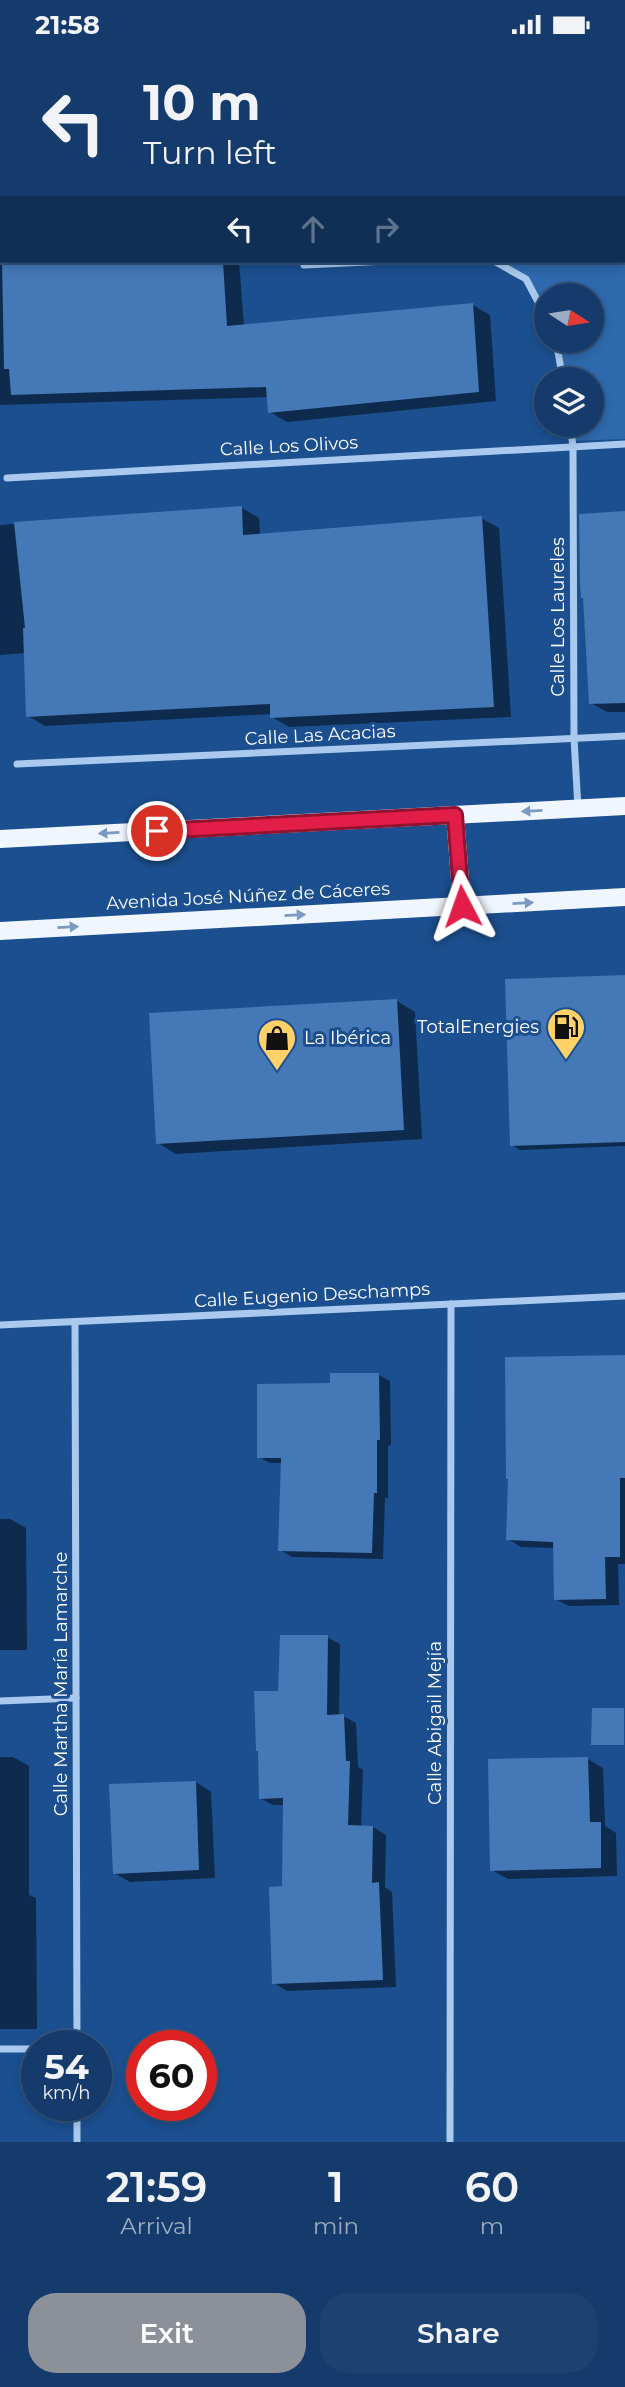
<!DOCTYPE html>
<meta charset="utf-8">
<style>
body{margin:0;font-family:Montserrat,sans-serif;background:#1d4271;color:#f1f3f6;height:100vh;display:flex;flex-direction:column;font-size:26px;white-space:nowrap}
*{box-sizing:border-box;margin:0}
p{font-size:23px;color:#9dadc1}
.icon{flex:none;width:38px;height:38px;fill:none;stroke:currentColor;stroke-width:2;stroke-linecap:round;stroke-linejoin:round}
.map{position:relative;height:2093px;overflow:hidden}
.details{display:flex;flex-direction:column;background:#143b6b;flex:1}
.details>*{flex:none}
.hud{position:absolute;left:0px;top:0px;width:626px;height:214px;box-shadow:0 4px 10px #0003,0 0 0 2px #33557e;background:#143b6b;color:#f1f3f6;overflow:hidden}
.needle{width:46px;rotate:102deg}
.controls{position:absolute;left:534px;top:234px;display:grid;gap:14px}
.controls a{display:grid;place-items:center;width:70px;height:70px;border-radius:50%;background:#143b6b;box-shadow:0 4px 10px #0003,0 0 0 2px #33557e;font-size:35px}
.speed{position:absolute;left:21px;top:1981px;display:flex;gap:14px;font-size:35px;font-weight:700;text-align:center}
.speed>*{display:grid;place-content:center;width:91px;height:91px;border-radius:50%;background:#143b6b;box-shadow:0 4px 10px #0003,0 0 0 2px #33557e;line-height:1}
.speed small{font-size:18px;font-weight:400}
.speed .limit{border:10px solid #d22;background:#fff;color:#111}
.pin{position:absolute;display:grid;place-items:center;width:60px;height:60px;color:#fff;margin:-30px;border:4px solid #fff;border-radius:50%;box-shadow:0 2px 7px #0007}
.me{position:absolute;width:77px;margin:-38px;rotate:356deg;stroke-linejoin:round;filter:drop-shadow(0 0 5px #0008)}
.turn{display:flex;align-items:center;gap:24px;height:147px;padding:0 28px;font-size:32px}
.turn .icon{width:91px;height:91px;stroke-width:2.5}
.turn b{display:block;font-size:49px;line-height:60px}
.lanes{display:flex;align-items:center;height:66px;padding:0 28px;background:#0003;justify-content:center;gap:35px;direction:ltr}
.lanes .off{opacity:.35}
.eta{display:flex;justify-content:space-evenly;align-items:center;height:119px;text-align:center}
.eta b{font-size:42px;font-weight:600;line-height:49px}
.primary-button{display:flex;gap:14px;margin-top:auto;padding:14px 28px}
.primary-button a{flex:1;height:80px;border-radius:28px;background:#8c9099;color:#fff;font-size:28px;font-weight:600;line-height:80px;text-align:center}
.primary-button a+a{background:#1d4271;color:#f1f3f6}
.status{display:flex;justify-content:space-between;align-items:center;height:49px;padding:0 35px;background:#143b6b;direction:ltr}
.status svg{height:19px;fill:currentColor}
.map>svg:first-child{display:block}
.green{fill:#2e69ad}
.shadow{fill:#0007}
.building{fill:#4478b7}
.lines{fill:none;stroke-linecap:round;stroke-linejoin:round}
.minor{stroke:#a9c9ee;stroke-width:7}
.primary{stroke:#f0f6ff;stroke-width:18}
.oneway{fill:#7b9ac1}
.route-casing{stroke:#92132f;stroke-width:18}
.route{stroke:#e11d48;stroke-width:12}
.labels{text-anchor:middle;stroke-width:6;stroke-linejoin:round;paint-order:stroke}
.street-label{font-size:18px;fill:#fff;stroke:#1b4f8f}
.poi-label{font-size:18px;fill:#fff;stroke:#1b4f8f;text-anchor:end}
</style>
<div class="status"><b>21:58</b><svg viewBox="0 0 49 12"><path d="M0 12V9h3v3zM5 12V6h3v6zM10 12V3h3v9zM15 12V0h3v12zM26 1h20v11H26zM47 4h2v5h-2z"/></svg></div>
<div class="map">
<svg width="625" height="2093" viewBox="0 0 625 2093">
<rect width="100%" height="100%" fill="#1b4f8f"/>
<path class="green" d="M 625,54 L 625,390 L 572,392 L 570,376 L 592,376 L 592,331 L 565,331 L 560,292 L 592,292 L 592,247 L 546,247 L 546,261 L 527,229 L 504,212 L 625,212 Z"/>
<g class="shadow">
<path d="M 511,0 L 625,0 L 625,27 L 625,2 Z"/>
<path d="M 0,149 L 2,149 L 2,212 L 239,212 L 244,277 L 473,256 L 490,266 L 496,352 L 287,373 L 270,363 L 269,348 L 0,356 Z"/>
<path d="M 242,459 L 259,469 L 260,486 L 481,469 L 499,479 L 511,668 L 289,678 L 272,668 L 272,665 L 45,677 L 28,667 L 25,604 L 0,606 L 0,476 Z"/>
<path d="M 625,464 L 625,663 L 607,663 L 591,654 Z"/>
<path d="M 625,928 L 625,1097 L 520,1101 L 512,1096 Z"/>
<path d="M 397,952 L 415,963 L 422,1090 L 176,1105 L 158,1094 Z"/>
<path d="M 625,1308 L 625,1515 L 618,1515 L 619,1556 L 569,1557 L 555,1550 L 555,1499 L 521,1498 L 508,1490 Z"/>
<path d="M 379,1326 L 390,1332 L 391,1396 L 388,1397 L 388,1449 L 385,1449 L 383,1510 L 292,1508 L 280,1501 L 283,1414 L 270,1414 L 259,1408 L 332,1336 Z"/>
<path d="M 0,1470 L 10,1470 L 26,1479 L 27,1601 L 0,1601 Z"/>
<path d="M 327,1588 L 340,1595 L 339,1667 L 343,1667 L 356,1674 L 358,1718 L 363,1721 L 361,1778 L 373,1778 L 386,1786 L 385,1838 L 392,1843 L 396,1938 L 287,1942 L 274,1934 L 284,1839 L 284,1756 L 273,1756 L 260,1749 L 280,1643 Z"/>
<path d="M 0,1708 L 13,1708 L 29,1717 L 29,1846 L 36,1849 L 37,1980 L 0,1980 Z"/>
<path d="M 588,1710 L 603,1719 L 605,1777 L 616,1784 L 617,1827 L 508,1830 L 492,1821 Z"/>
<path d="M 196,1733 L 211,1743 L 215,1829 L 130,1833 L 114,1824 Z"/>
</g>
<g class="building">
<path d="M 2,212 L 223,212 L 227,277 L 473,254 L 479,343 L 268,364 L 266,338 L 11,346 L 9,320 L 4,320 Z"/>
<path d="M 242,457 L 243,486 L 482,467 L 494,658 L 270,669 L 270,655 L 26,668 L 23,579 L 25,579 L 14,473 Z"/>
<path d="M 625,462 L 625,654 L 589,655 L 583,549 L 581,549 L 580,533 L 579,465 Z"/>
<path d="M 625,926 L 625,1093 L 510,1097 L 505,930 Z"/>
<path d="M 397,950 L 404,1081 L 156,1095 L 149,964 Z"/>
<path d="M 625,1306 L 625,1429 L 620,1429 L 620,1508 L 605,1508 L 606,1550 L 554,1551 L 553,1493 L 506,1491 L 508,1430 L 506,1430 L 505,1308 Z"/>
<path d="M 330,1324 L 379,1324 L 380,1391 L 377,1391 L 377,1444 L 374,1444 L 372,1504 L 278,1502 L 281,1409 L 257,1409 L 257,1335 L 330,1334 Z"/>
<path d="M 280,1586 L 328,1586 L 327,1666 L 344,1665 L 346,1712 L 350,1712 L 348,1776 L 373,1777 L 372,1834 L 379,1833 L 383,1931 L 272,1935 L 269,1838 L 282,1837 L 283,1749 L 259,1750 L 258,1702 L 256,1702 L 254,1642 L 278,1642 Z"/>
<path d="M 592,1659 L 624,1659 L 624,1696 L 591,1696 Z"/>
<path d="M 588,1708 L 590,1773 L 601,1773 L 601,1819 L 490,1822 L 488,1710 Z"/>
<path d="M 196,1732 L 199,1821 L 113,1825 L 109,1735 Z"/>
</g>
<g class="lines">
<g class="minor">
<path d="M 494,212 L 526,230 L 546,268"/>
<path d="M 304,216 L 387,212"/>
<path d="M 556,292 L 563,331"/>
<path d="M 570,376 L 573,397 L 574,689 L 578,759"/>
<path d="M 7,429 L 625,395"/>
<path d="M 17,715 L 625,687"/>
<path d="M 75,1273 L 77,1997"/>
<path d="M 0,1276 L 625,1247"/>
<path d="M 0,1652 L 76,1649"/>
<path d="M 0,2000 L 37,2000"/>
<path d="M 77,2056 L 77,2093"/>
<path d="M 450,2093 L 451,1255"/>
</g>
<g class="primary">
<path d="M 455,766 L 462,857"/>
<path d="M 0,790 L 625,757"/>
<path d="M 0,882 L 625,848"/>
</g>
</g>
<defs><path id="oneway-solid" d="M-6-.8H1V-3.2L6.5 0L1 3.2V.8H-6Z" transform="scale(1.75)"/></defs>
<g class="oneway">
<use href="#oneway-solid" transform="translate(532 762) rotate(177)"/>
<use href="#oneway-solid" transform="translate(109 784) rotate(177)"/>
<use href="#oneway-solid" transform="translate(523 854) rotate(-3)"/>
<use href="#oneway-solid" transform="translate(295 866) rotate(-3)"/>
<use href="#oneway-solid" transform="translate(68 878) rotate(-3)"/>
</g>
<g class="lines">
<defs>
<path id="route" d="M 157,782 L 455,766 L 462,857"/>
</defs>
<use href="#route" class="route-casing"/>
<use href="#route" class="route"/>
</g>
<defs>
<symbol id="fuel-pin" viewBox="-11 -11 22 30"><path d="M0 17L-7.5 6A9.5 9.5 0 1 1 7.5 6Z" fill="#ffd166" stroke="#1b4f8f"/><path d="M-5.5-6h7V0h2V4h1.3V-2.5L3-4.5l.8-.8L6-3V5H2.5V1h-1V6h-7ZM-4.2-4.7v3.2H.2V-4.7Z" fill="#111"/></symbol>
<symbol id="shop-pin" viewBox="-11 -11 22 30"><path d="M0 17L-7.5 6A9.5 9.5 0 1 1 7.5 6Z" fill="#ffd166" stroke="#1b4f8f"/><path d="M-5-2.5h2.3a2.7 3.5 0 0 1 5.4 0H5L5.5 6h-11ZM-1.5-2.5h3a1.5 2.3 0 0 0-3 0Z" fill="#111"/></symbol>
</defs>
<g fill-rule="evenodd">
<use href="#fuel-pin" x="544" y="956" width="44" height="60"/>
<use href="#shop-pin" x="255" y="967" width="44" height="60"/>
</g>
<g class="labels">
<g class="street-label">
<text transform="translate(289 397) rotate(-3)" y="6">Calle Los Olivos</text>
<text transform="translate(558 568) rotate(-90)" y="6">Calle Los Laureles</text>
<text transform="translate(320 686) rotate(-3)" y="6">Calle Las Acacias</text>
<text transform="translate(248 847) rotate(-3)" y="6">Avenida José Núñez de Cáceres</text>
<text transform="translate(312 1246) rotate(-3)" y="6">Calle Eugenio Deschamps</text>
<text transform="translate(61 1635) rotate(-90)" y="6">Calle Martha María Lamarche</text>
<text transform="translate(435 1674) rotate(-90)" y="6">Calle Abigail Mejía</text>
</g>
<g class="poi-label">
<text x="539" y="984">TotalEnergies</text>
<text x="304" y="995" text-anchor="start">La Ibérica</text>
</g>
</g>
</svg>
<div class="controls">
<a><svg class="needle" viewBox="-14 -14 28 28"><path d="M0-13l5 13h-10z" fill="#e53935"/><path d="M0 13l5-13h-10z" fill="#9dadc1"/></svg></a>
<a><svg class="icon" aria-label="layers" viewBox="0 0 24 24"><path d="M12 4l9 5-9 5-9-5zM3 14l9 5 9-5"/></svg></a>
</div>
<div class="speed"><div>54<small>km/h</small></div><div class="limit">60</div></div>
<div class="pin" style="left:157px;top:782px;background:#d93025"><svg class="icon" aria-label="arrive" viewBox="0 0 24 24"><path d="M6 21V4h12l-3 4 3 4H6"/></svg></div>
<svg class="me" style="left:462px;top:857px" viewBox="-20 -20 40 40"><path d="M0-17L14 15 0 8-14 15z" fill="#e11d48" stroke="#fff" stroke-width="4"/></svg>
<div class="hud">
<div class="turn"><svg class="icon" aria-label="left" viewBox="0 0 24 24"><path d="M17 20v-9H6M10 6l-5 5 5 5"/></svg><div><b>10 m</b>Turn left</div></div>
<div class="lanes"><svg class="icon" aria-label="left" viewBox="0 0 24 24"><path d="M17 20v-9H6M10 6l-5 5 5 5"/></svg><svg class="icon off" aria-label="ahead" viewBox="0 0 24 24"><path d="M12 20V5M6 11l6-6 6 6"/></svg><svg class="icon off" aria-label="right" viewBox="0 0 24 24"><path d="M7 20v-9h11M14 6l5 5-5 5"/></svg></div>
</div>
</div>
<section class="details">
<div class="eta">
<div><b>21:59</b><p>Arrival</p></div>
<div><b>1</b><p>min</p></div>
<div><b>60</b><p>m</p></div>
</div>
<div class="primary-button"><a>Exit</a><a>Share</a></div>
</section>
